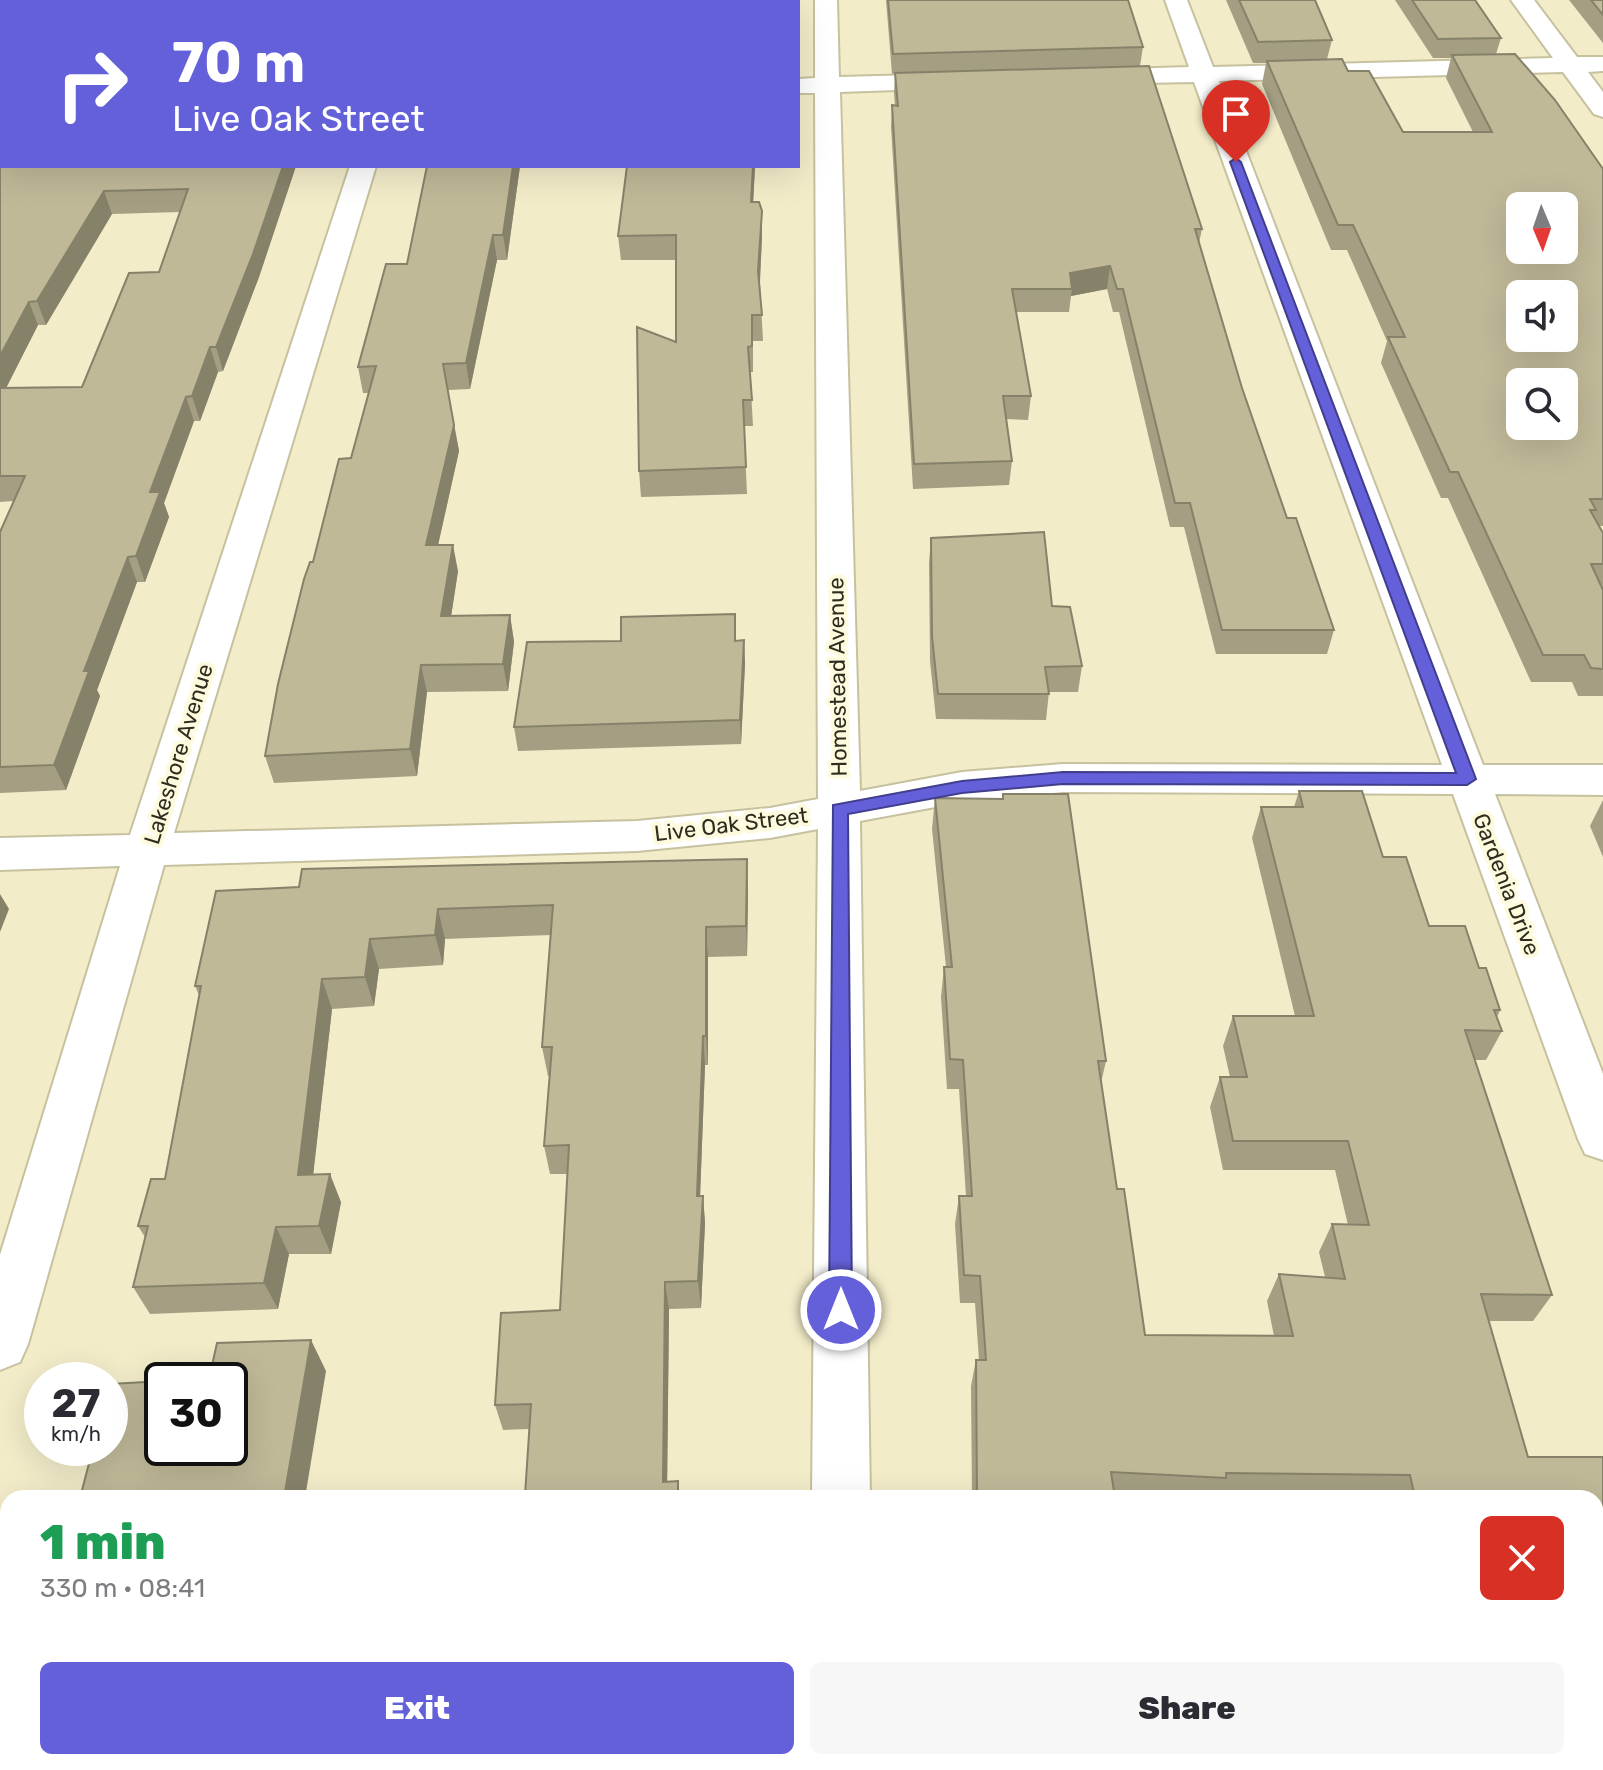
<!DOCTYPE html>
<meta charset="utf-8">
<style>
body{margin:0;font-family:Rubik,sans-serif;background:#f7f7f7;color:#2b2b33;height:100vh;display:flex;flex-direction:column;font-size:30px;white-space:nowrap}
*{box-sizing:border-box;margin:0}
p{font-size:26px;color:#7c7c81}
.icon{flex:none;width:44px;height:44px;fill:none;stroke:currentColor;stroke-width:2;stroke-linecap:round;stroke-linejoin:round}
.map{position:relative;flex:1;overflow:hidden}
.panel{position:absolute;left:0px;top:1490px;width:1604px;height:280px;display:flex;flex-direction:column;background:#fff;border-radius:24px 24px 0 0;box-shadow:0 8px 32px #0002}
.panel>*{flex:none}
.banner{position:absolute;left:0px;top:0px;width:800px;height:168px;box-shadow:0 8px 32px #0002;background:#6460d9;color:#fff;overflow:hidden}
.needle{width:52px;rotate:178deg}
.buttons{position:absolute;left:1506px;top:192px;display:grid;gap:16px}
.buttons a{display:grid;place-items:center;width:72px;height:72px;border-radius:12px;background:#fff;box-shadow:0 8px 32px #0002;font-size:40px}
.speed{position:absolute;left:24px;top:1362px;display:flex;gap:16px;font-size:40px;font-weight:700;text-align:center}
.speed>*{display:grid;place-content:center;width:104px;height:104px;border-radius:50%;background:#fff;box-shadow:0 8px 32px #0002;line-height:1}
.speed small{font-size:20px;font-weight:400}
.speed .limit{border:4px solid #111;border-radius:12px;background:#fff;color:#111}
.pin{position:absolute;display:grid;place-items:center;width:68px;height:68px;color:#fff;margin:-82px -34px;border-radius:50% 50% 50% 0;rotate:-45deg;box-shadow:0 0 8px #0007}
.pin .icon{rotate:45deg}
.me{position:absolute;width:88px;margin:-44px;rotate:0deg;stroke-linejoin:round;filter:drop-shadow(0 0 6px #0008)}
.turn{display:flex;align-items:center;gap:28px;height:168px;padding:0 40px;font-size:36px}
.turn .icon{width:104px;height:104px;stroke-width:2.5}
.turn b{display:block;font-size:56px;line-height:68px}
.round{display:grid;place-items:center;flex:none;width:84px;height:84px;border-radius:12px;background:#f7f7f7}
.headline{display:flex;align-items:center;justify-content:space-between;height:136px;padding:0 40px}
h1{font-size:48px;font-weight:800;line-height:60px;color:#1e9e55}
.action{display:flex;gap:16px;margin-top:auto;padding:16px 40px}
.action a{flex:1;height:92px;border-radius:12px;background:#6460d9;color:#fff;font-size:32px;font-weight:800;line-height:92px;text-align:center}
.action a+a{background:#f7f7f7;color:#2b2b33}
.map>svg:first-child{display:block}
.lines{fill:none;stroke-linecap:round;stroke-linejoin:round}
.street-casing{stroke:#c6c19f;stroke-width:4}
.street{fill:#fff;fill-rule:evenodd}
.wall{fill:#a49f83;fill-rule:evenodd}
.shaded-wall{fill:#86826a}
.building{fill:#bfb998;stroke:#86826a;stroke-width:2;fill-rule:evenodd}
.route{fill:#6460d9;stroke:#413e8d;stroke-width:2}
.labels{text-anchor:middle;stroke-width:8;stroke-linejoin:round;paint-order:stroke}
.street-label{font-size:22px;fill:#2e2c1f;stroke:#fefadd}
</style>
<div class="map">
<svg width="1603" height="1770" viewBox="0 0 1603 1770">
<rect width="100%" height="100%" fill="#f2ecc9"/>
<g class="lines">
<defs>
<g id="street">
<rect x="402" y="0" width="22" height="2"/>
<path d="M 815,0 L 837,0 L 839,77 L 956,74 L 968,81 L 956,88 L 840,92 L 860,791 L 962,772 L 1063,764 L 1442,765 L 1194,82 L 1092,84 L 1080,77 L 1092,70 L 1189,67 L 1165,0 L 1187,0 L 1213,67 L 1553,58 L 1511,0 L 1534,0 L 1577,57 L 1603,57 L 1603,71 L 1588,72 L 1603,92 L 1603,117 L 1594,114 L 1563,72 L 1219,81 L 1483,765 L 1603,765 L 1603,795 L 1495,794 L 1603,1074 L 1603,1160 L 1585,1154 L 1578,1139 L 1453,794 L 1063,792 L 962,802 L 860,821 L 870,1498 L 812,1498 L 818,829 L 770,838 L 637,851 L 164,865 L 28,1344 L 20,1362 L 0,1370 L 0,1255 L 120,866 L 0,870 L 0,838 L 130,835 L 350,166 L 376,166 L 174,833 L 637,821 L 770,808 L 818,799 L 815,93 L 798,93 L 798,79 L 815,78 Z"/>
</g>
</defs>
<use href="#street" class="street-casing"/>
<use href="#street" class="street"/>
</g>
<g class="wall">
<path d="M 578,0 L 783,0 L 783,2 L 600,2 Z"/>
<path d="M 886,0 L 1128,0 L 1143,47 L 1140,66 L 1202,229 L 1199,243 L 1242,388 L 1287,518 L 1334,630 L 1327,654 L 1216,654 L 1184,527 L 1170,527 L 1119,312 L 1113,312 L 1107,289 L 1071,296 L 1069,312 L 1016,312 L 1031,396 L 1028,420 L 1006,419 L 1012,461 L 1009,485 L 913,489 L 891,127 L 892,105 L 895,106 L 894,93 L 895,73 L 892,74 Z"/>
<path d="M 1226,0 L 1315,0 L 1332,40 L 1327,59 L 1348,71 L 1403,132 L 1473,132 L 1446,78 L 1451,58 L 1433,58 L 1395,0 L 1475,0 L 1501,38 L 1496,54 L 1603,169 L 1603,526 L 1599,526 L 1603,533 L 1603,696 L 1578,696 L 1572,682 L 1531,682 L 1448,498 L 1441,498 L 1381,363 L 1387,341 L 1347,250 L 1331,250 L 1262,84 L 1266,63 L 1253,63 Z"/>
<path d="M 1569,0 L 1603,0 L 1603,43 Z"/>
<path d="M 2,166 L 296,166 L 259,277 L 223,371 L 218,372 L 200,421 L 194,421 L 164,503 L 169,517 L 145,582 L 137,582 L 97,690 L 100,696 L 66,790 L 0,793 L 0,532 L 14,501 L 0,502 L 0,167 ZM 180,212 L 159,272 L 82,387 L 6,388 L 38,325 L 46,325 L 112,214 Z"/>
<path d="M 427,166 L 520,166 L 507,260 L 497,260 L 470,389 L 448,390 L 459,451 L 438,545 L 458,571 L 451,616 L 510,615 L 514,642 L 508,691 L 427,692 L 417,776 L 274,783 L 265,756 L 313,562 L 351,458 L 369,393 L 363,393 L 358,367 L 407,264 Z"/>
<path d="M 627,166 L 755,166 L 753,202 L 762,236 L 760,284 L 763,341 L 753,341 L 753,372 L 750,372 L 753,426 L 744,426 L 747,494 L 641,497 L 639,471 L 676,342 L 676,260 L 621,260 L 618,236 Z"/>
<path d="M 931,538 L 1052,606 L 1082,666 L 1078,692 L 1049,692 L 1046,720 L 936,719 L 930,661 L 929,563 Z"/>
<path d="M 744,640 L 745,664 L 741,744 L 518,751 L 514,727 L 736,641 Z"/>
<path d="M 1299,791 L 1383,857 L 1429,926 L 1479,968 L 1500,1010 L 1497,1017 L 1502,1031 L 1486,1060 L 1475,1060 L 1552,1295 L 1533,1321 L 1489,1321 L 1528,1457 L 1603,1457 L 1603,1647 L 1596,1647 L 1596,1498 L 1139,1498 L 1115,1497 L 1115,1498 L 972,1498 L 971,1386 L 976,1360 L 979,1360 L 975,1303 L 960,1303 L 955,1224 L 959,1196 L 966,1196 L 959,1089 L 947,1089 L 941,997 L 944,967 L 946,967 L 932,829 L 935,798 L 1002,799 L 1003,794 L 1106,1061 L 1101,1083 L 1117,1189 L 1145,1335 L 1274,1336 L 1267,1301 L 1279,1274 L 1325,1277 L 1319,1252 L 1332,1224 L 1348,1225 L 1335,1170 L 1223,1170 L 1210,1107 L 1220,1077 L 1230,1077 L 1223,1046 L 1233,1016 L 1295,1016 L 1252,838 L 1261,807 L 1294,807 Z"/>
<path d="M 1603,800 L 1603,857 L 1590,826 Z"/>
<path d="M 747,859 L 748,890 L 747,956 L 708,957 L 708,1065 L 705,1065 L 700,1196 L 703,1196 L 705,1223 L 701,1308 L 669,1309 L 667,1482 L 678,1481 L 680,1498 L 490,1498 L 525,1495 L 529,1429 L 503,1430 L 495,1405 L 560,1310 L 567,1174 L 550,1174 L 544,1146 L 550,1076 L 548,1076 L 542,1047 L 551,935 L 445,939 L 443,965 L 379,969 L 374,1006 L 332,1009 L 313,1174 L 341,1202 L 331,1254 L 289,1254 L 278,1309 L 150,1314 L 133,1287 L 145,1237 L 138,1226 L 165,1179 L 199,995 L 195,986 L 299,887 Z"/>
</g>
<g class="shaded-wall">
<path d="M 0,0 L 13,0 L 12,2 L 2,2 L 2,16 L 0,19 Z"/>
<path d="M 347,0 L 359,0 L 358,2 L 346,2 Z"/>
<path d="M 283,166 L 296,166 L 259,277 L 223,371 L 216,347 Z"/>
<path d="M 513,166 L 520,166 L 507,260 L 503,235 Z"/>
<path d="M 753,166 L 755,166 L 752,227 L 751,202 Z"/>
<path d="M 104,191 L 112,214 L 46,325 L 37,301 Z"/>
<path d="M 762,211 L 762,236 L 759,296 L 758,271 Z"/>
<path d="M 493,235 L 497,260 L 470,389 L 466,363 Z"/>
<path d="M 1110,266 L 1107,289 L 1071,296 L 1072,289 L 1070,273 Z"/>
<path d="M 29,302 L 38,325 L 0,400 L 0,356 Z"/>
<path d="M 210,347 L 218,372 L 200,421 L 192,396 Z"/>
<path d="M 186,397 L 194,421 L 164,503 L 169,517 L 145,582 L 136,556 L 150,492 Z"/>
<path d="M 454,425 L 459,451 L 432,572 L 426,545 Z"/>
<path d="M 453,545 L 458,571 L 447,643 L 441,616 Z"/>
<path d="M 128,557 L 137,582 L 97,690 L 100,696 L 66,790 L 54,765 L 84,671 Z"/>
<path d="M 510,615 L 514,642 L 508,691 L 503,664 Z"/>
<path d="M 744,640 L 745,664 L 741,744 L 740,720 Z"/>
<path d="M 421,665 L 427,692 L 417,776 L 410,749 Z"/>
<path d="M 747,859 L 748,890 L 747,956 L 746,926 Z"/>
<path d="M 0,894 L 9,909 L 0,932 Z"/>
<path d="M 438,909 L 445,939 L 443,965 L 435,935 Z"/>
<path d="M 706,927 L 708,957 L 708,1065 L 706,1036 Z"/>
<path d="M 370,939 L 379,969 L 374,1006 L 365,977 Z"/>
<path d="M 322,979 L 332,1009 L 310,1203 L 298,1175 Z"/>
<path d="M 703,1036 L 705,1065 L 699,1224 L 697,1196 Z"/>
<path d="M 330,1174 L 341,1202 L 331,1254 L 319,1226 Z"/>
<path d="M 703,1196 L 705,1223 L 701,1308 L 698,1281 Z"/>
<path d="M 276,1227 L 289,1254 L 278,1309 L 264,1283 Z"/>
<path d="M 665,1282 L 669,1309 L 667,1498 L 663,1482 Z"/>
<path d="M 311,1340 L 326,1371 L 305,1498 L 284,1498 Z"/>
</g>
<g class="building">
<path d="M 104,0 L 347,0 L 346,2 L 102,2 Z"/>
<path d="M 469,0 L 540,0 L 540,2 L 468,2 Z"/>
<path d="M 605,0 L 783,0 L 778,2 L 605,2 Z"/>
<path d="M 888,0 L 1128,0 L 1143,47 L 893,54 Z"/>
<path d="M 1239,0 L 1315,0 L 1332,40 L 1258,42 Z"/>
<path d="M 1412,0 L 1475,0 L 1501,38 L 1438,39 Z"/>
<path d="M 1591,0 L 1603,0 L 1603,15 Z"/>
<path d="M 1515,54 L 1555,100 L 1603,169 L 1603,499 L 1590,499 L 1596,510 L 1590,510 L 1603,533 L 1603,564 L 1591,564 L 1603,590 L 1603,669 L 1591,668 L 1584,655 L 1543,655 L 1458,472 L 1450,472 L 1388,337 L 1405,337 L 1353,225 L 1338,225 L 1267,61 L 1342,59 L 1348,71 L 1369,71 L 1403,132 L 1492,132 L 1452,55 ZM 1520,206 L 1564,206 L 1564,250 L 1520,250 ZM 1520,294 L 1564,294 L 1564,338 L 1520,338 ZM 1520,382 L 1564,382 L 1564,426 L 1520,426 Z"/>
<path d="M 1149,66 L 1202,229 L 1195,229 L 1242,388 L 1287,518 L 1296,518 L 1334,630 L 1222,630 L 1190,503 L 1175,503 L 1123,289 L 1117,289 L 1110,266 L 1070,273 L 1072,289 L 1012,289 L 1031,396 L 1003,396 L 1012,461 L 914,464 L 892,105 L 898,106 L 895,73 Z"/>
<path d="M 2,164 L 2,166 L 283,166 L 253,254 L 216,347 L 210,347 L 192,396 L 186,397 L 150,492 L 160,492 L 136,556 L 128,557 L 84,671 L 89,671 L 54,765 L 0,767 L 0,532 L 25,476 L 0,476 L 0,388 L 82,387 L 129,273 L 159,272 L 188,189 L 104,191 L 37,301 L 29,302 L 0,356 L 0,167 Z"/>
<path d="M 427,166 L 513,166 L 503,235 L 493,235 L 466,363 L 443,364 L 454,425 L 426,545 L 453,545 L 441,616 L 510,615 L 503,664 L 421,665 L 410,749 L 265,756 L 278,684 L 304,579 L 310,562 L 313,562 L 339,459 L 351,458 L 376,366 L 358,367 L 386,264 L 407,264 Z"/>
<path d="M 627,166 L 753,166 L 751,202 L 759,202 L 762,211 L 758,271 L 762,315 L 752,315 L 752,346 L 748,347 L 752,400 L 743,400 L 746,467 L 639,471 L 637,327 L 676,342 L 676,235 L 618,236 Z"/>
<path d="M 1044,532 L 1052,606 L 1070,607 L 1082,666 L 1045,667 L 1049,694 L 938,694 L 932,636 L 931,538 Z"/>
<path d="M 735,614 L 735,641 L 744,640 L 740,720 L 514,727 L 527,642 L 621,641 L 621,617 Z"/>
<path d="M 1299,791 L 1362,791 L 1383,857 L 1406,857 L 1429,926 L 1465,926 L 1479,968 L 1486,968 L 1500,1010 L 1494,1010 L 1502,1031 L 1465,1030 L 1552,1295 L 1481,1294 L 1528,1457 L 1603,1457 L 1603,1626 L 1596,1626 L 1596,1498 L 1415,1498 L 1410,1475 L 1226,1473 L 1226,1478 L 1111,1472 L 1115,1498 L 977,1498 L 976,1360 L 986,1360 L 980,1276 L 964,1275 L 959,1196 L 972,1196 L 963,1060 L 950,1059 L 944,967 L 952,967 L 935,798 L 1003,799 L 1003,794 L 1068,794 L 1106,1061 L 1098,1061 L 1117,1189 L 1124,1189 L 1145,1335 L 1293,1336 L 1279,1274 L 1345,1279 L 1332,1224 L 1369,1225 L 1348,1141 L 1233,1141 L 1220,1077 L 1247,1077 L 1233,1016 L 1314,1016 L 1261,807 L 1303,807 Z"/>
<path d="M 747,859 L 746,926 L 706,927 L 706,1036 L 703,1036 L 697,1196 L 703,1196 L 698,1281 L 665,1282 L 663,1482 L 678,1481 L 678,1498 L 490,1498 L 525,1495 L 531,1404 L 495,1405 L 501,1313 L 560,1310 L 569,1145 L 544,1146 L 552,1047 L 542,1047 L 553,905 L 438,909 L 435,935 L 370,939 L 365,977 L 322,979 L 298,1175 L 330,1174 L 319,1226 L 276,1227 L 264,1283 L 133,1287 L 148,1226 L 138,1226 L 151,1179 L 165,1179 L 201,986 L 195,986 L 216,891 L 299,887 L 302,869 Z"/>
<path d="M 311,1340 L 284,1498 L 80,1498 L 93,1448 L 110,1448 L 111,1384 L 162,1381 L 162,1448 L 230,1448 L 230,1380 L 194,1380 L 209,1379 L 217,1343 Z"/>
</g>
<path class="route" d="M 1236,158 L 1241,162 L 1476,779 L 1467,785 L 1063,784 L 962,793 L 848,814 L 852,1310 L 849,1317 L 841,1321 L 833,1317 L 829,1310 L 833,805 L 962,781 L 1063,772 L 1456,773 L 1230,162 Z"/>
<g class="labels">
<g class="street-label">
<text transform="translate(837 677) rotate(-91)" y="8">Homestead Avenue</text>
<text transform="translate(178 754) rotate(-73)" y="8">Lakeshore Avenue</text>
<text transform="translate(731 824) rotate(-7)" y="8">Live Oak Street</text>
<text transform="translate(1507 884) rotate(69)" y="8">Gardenia Drive</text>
</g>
</g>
</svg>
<div class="buttons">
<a><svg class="needle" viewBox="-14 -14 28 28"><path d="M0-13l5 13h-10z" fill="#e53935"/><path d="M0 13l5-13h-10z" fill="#7c7c81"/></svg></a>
<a><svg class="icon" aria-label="sound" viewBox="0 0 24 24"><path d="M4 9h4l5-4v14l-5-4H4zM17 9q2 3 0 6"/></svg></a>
<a><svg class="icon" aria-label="search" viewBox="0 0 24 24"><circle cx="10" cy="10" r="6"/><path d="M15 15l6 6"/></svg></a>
</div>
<div class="speed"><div>27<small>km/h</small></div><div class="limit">30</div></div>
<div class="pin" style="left:1236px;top:162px;background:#d93025"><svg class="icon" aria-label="arrive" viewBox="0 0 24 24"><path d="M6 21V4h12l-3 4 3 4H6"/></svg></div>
<svg class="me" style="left:841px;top:1310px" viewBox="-20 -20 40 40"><circle r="17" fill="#6460d9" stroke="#fff" stroke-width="3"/><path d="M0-11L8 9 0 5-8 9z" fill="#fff"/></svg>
<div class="banner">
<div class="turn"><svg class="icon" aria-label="right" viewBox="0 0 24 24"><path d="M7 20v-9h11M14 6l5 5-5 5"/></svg><div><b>70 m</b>Live Oak Street</div></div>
</div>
<section class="panel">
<div class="headline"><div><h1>1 min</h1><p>330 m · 08:41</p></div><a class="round" style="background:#d93025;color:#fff"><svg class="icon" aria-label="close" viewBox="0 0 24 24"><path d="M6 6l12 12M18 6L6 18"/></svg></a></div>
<div class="action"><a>Exit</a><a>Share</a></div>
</section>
</div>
